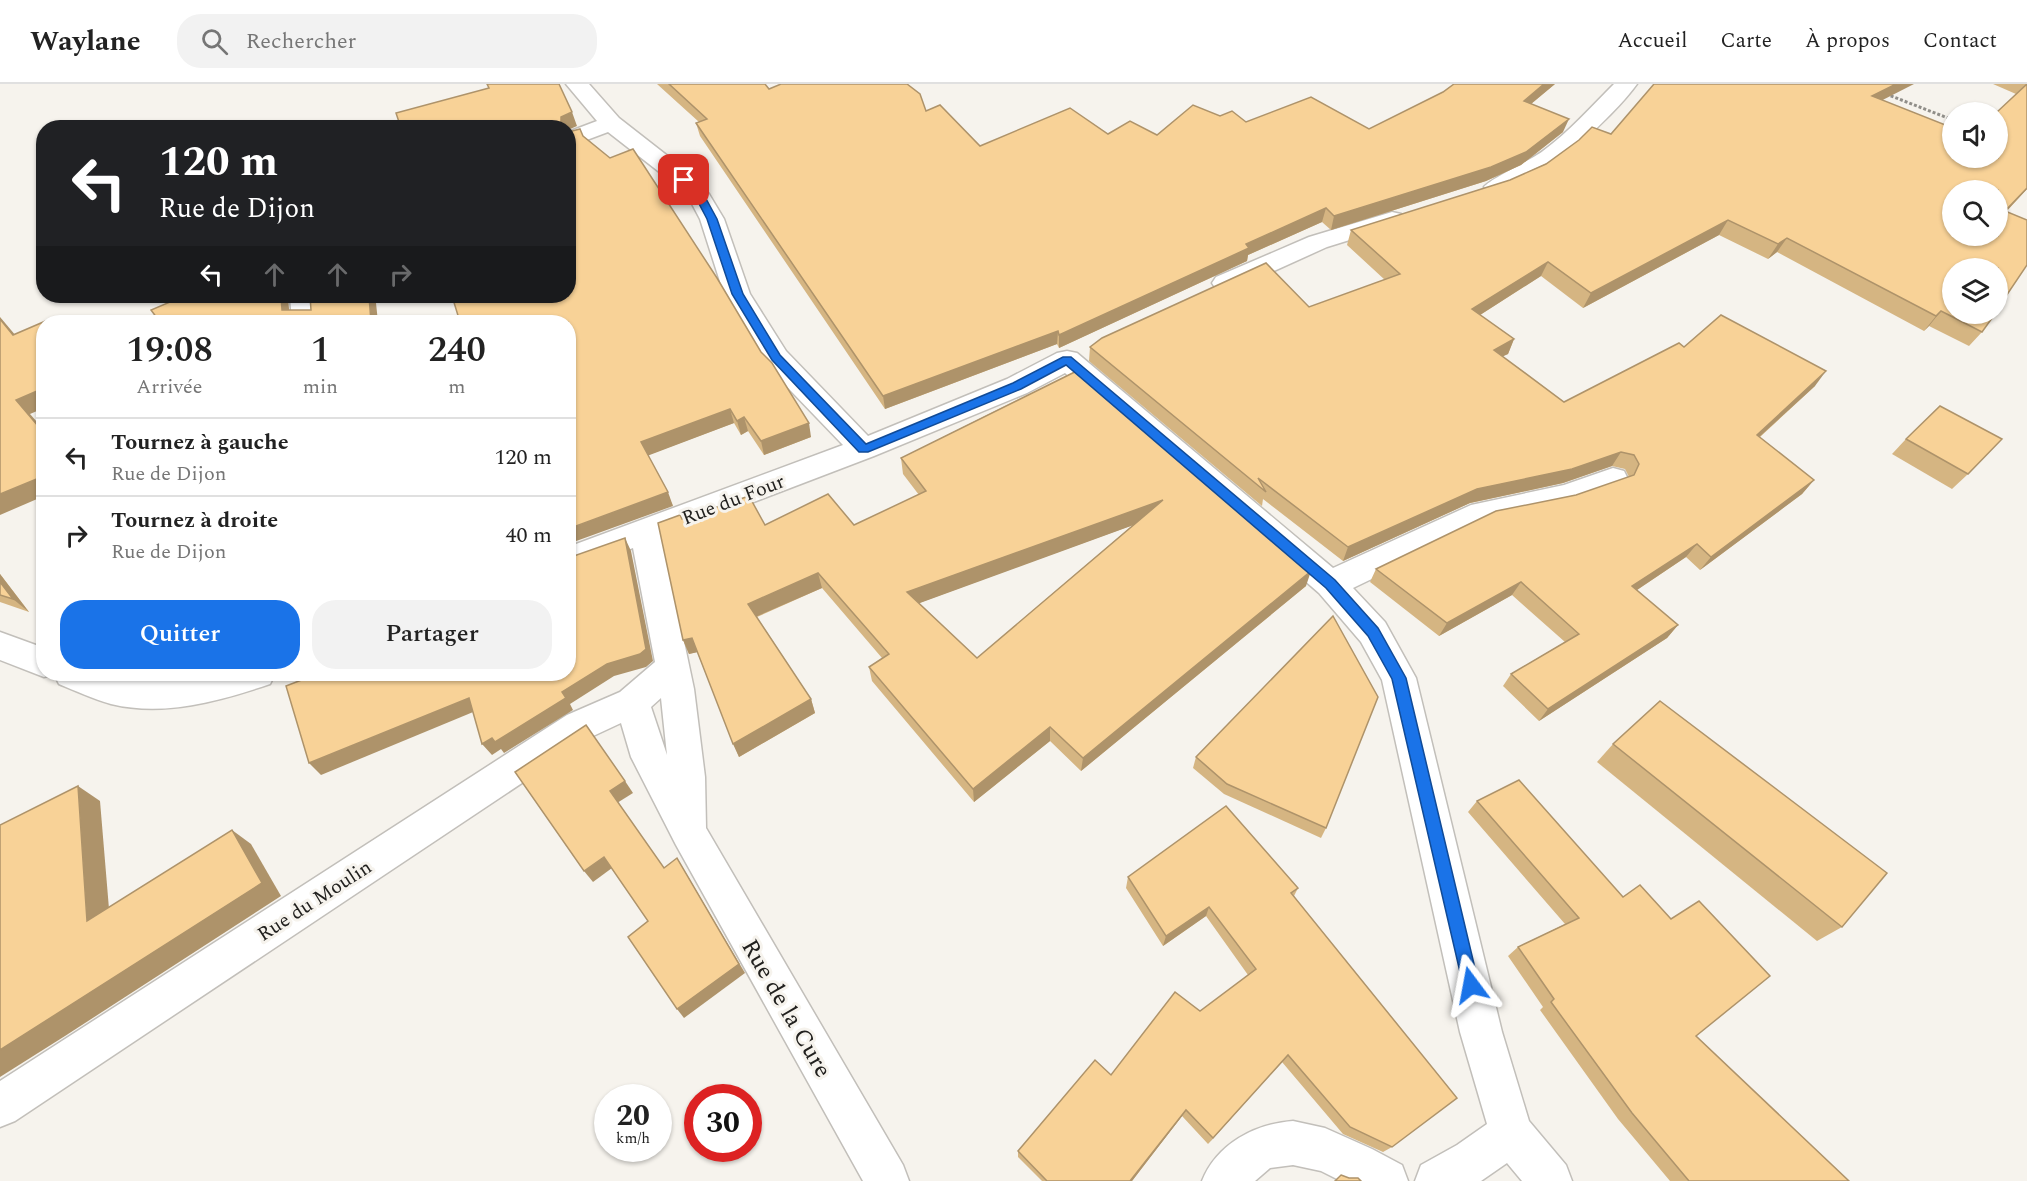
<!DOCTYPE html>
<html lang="fr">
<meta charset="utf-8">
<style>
body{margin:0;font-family:Spectral,serif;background:#f2f2f2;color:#222;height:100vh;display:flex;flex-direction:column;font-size:22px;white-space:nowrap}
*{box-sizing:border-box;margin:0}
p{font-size:20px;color:#767676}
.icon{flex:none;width:33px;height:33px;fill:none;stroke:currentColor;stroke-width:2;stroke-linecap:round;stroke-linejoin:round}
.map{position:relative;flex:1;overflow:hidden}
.panel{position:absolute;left:36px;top:231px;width:540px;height:366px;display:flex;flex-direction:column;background:#fff;border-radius:24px;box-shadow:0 2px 4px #0004}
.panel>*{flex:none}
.guide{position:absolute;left:36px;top:36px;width:540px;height:183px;border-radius:24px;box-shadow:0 2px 4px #0004;background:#202124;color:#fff;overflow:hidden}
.buttons{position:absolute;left:1942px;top:18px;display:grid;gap:12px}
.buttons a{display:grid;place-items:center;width:66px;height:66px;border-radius:50%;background:#fff;box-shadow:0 2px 4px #0004;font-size:30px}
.speed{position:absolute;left:594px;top:1000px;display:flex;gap:12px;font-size:30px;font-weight:700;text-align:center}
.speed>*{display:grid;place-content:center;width:78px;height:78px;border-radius:50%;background:#fff;box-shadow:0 2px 4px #0004;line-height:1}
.speed small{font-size:15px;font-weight:400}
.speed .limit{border:9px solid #d22;background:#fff;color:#111}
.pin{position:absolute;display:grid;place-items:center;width:51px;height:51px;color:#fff;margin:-26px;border-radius:12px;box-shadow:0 3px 9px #0006}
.me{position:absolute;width:66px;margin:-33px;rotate:347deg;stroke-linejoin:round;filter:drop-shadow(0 0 4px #0008)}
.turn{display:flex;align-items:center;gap:21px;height:126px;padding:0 24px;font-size:27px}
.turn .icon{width:78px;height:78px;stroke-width:2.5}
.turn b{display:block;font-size:42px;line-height:51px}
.lanes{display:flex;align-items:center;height:57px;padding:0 24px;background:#0003;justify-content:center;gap:30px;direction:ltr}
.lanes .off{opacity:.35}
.eta{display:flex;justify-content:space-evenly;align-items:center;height:102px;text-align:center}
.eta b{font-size:36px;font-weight:600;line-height:42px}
.cta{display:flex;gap:12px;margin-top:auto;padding:12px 24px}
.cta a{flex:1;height:69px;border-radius:24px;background:#1a73e8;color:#fff;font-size:24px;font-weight:600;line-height:69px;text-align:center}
.cta a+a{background:#f2f2f2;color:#222}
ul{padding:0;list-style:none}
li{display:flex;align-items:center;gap:18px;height:78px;padding:0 24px;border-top:2px solid #e0e0e0}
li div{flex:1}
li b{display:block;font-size:22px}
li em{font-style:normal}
header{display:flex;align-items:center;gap:36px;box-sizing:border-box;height:84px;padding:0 30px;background:#fff;border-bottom:2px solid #e0e0e0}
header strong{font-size:28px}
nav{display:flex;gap:33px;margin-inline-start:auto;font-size:21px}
.search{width:420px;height:54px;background:#f2f2f2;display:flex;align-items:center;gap:15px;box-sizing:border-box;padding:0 21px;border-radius:24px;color:#767676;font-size:22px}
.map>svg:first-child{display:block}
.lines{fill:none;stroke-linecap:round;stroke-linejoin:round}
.minor-casing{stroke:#c2bfba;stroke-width:3}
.path{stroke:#908e89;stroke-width:3;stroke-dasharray:3 2;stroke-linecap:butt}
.minor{fill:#fff;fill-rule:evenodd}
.wall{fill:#d5b582;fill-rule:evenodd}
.shaded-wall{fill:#ae936a}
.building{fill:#f8d297;stroke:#ae936a;stroke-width:1.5;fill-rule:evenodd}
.route{fill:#1a73e8;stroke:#114b97;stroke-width:1.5}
.labels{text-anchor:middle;stroke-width:6;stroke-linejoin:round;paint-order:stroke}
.street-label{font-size:20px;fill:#21201e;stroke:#f6f3ed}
.near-street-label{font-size:24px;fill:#21201e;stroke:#f6f3ed}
</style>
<header>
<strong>Waylane</strong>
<div class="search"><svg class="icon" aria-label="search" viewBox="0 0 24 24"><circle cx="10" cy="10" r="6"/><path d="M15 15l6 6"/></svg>Rechercher</div>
<nav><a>Accueil</a><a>Carte</a><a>À propos</a><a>Contact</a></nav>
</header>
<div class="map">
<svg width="2027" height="1097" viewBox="0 0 2027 1097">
<rect width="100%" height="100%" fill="#f6f3ed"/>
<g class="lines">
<defs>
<g id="minor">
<path d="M 566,0 L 589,0 L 619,34 L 692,91 L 709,110 L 724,135 L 750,210 L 786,267 L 868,352 L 1007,295 L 1057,269 L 1067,267 L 1077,269 L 1333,484 L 1471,421 L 1564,401 L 1613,384 L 1624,387 L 1628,395 L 1624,403 L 1567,423 L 1488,439 L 1353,504 L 1385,538 L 1416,594 L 1502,948 L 1529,1037 L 1566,1081 L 1572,1097 L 1522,1097 L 1507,1079 L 1481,1097 L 1415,1097 L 1421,1081 L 1457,1061 L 1487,1040 L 1460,948 L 1382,596 L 1361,558 L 1319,509 L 1065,289 L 1027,309 L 874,372 L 662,453 L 694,605 L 705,693 L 706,744 L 903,1081 L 909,1097 L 863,1097 L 676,761 L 631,673 L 621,639 L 591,653 L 15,1037 L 0,1043 L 0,997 L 567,631 L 620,608 L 655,578 L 633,464 L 568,488 L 568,463 L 843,361 L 766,281 L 724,210 L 700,135 L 691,118 L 676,101 L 608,48 L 568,63 L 568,48 L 597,37 ZM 661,614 L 667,671 L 651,623 Z"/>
<path d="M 1614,0 L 1637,0 C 1616,30 1526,117 1488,108 L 1484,103 C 1490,95 1531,76 1543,67 C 1569,48 1591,23 1614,0 Z"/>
<path d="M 1392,128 L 1401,130 L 1404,135 L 1401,140 L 1327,163 L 1234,205 L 1225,207 L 1216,205 L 1212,199 L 1216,193 L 1309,153 Z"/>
<path d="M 290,212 L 316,212 L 318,238 L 292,238 Z"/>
<path d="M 0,548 L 44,564 L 44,590 L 54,590 L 44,593 L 0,576 Z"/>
<path d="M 54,590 C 88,586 121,595 155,595 C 195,594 235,585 275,590 L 270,600 C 220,617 164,633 111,620 C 93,615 76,607 59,600 Z"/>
<path d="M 1293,1037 L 1325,1044 L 1372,1065 L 1402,1081 L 1408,1097 L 1341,1097 L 1321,1087 L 1293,1081 L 1270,1084 L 1255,1097 L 1202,1097 C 1217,1060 1254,1040 1293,1037 Z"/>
</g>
</defs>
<use href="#minor" class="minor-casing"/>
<path class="path" d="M 1886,10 L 1953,36"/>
<use href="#minor" class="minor"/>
</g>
<g class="wall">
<path d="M 657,0 L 765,0 L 769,5 L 926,27 L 980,62 L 1108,50 L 1157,51 L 1220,32 L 1246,38 L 1369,45 L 1555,0 L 1531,20 L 1563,48 L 1521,81 L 1486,97 L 1331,146 L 1322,138 L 1248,171 L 1247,177 L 1059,264 L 1057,260 L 885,325 L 700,52 L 696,39 L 699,38 Z"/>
<path d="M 1993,0 L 2027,0 L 2027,105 L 2006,128 L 1982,248 L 1969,262 L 1929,242 L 1924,247 L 1777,168 L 1768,175 L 1719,151 L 1583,224 L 1541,192 L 1480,231 L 1514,255 L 1508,270 L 1502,272 L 1564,318 L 1684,263 L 1815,302 L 1760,353 L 1814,396 L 1802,410 L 1700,486 L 1686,473 L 1637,506 L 1678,541 L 1667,554 L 1539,637 L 1503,602 L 1511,590 L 1565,558 L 1512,511 L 1439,552 L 1370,498 L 1376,485 L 1629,393 L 1625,385 L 1612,382 L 1563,399 L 1470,419 L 1343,477 L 1263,415 L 1262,422 L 1089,277 L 1090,263 L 1309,223 L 1385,196 L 1347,161 L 1351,146 L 1510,96 L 1611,50 L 1883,16 L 1953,74 L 2016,10 Z"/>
<path d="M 583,52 L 811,353 L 764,371 L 748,347 L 741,351 L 734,339 L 648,371 L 673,422 L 452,212 Z"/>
<path d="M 1075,284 L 1306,502 L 1081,687 L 1050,657 L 974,718 L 872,597 L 869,583 L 882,574 L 822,504 L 757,533 L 811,615 L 815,629 L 739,673 L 697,568 L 689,570 L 683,556 L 682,435 L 765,441 L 854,441 L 919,411 L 903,390 L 901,374 L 1075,287 ZM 1133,441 L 977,574 L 919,519 L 1014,484 Z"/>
<path d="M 1906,355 L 1968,390 L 1952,405 L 1892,370 Z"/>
<path d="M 0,490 L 29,528 L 0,518 Z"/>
<path d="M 1613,660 L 1842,843 L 1817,857 L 1597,678 Z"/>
<path d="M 1196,673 L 1326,744 L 1321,754 L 1224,710 L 1193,684 Z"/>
<path d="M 1477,717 L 1696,952 L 1849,1097 L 1670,1097 L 1618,1035 L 1540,926 L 1543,923 L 1508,872 L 1518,863 L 1565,840 L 1468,728 Z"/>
<path d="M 1128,793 L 1298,804 L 1294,812 L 1392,1063 L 1383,1068 L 1343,1050 L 1282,978 L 1208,1060 L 1182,1032 L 1132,1097 L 1042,1097 L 1018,1073 L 1018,1067 L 1248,891 L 1206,832 L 1163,862 L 1126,804 Z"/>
</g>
<g class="shaded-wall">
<path d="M 1544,0 L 1555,0 L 1519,30 L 1524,17 Z"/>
<path d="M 1896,0 L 1914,0 L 1863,26 L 1872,12 Z"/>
<path d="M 572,28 L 577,42 L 568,46 L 568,44 L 561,44 L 561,33 Z"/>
<path d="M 1569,35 L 1563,48 L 1521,81 L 1486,97 L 1331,146 L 1334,132 Z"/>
<path d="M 2027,104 L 2027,105 L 1998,136 L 2005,127 Z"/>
<path d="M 1326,124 L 1322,138 L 1248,171 L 1247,177 L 1059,264 L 1059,251 L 1246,160 Z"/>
<path d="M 1728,136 L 1719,151 L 1583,224 L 1591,209 Z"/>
<path d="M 1787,154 L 1777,168 L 1768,175 L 1778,160 Z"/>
<path d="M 1548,178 L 1541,192 L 1466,240 L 1472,225 Z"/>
<path d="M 281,212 L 288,212 L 290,238 L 282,226 Z"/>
<path d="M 369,212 L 385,212 L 385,217 L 376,219 L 378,238 L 371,238 Z"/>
<path d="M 1941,227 L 1929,242 L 1924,247 L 1936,232 Z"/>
<path d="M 0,233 L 27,265 L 13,251 L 0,235 Z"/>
<path d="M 1058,247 L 1057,260 L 885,325 L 883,312 Z"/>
<path d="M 1514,255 L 1508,270 L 1487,280 L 1494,266 Z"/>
<path d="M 1826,287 L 1815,302 L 1746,365 L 1757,351 Z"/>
<path d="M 44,304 L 44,324 L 30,330 L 44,346 L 44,349 L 16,316 Z"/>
<path d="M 730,325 L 734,339 L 647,372 L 641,358 Z"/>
<path d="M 744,333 L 748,347 L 741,351 L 737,337 Z"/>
<path d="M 809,339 L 811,353 L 764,371 L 761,357 Z"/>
<path d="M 1621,368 L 1612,382 L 1563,399 L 1470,419 L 1343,477 L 1348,463 L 1477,405 Z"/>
<path d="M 39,394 L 44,398 L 44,412 L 0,431 L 0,410 Z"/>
<path d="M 1814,396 L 1802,410 L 1700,486 L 1711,473 Z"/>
<path d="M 668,408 L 673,422 L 568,460 L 568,445 Z"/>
<path d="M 1163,416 L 1161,431 L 909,523 L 907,508 Z"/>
<path d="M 625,454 L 631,467 L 653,577 L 646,583 L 614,592 L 570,620 L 573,626 L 504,669 L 501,665 L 492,671 L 482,660 L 562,608 Z"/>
<path d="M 1697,460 L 1686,473 L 1622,516 L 1632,502 Z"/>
<path d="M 1311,487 L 1306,502 L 1081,687 L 1083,674 Z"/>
<path d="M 818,489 L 822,504 L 753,534 L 748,520 Z"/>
<path d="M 0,490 L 29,528 L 13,515 L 0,498 Z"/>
<path d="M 1521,498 L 1512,511 L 1439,552 L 1447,539 Z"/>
<path d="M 1678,541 L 1667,554 L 1539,637 L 1548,625 Z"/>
<path d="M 692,554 L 698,568 L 689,570 L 683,556 Z"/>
<path d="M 469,614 L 478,626 L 321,691 L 309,679 Z"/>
<path d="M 811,615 L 815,629 L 739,673 L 733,660 Z"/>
<path d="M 1050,643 L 1050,657 L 974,718 L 973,705 Z"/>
<path d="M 625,697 L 633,709 L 617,719 L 610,707 Z"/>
<path d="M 78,702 L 100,717 L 111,849 L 87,837 Z"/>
<path d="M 232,746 L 251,760 L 281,812 L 65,952 L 0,993 L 0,966 Z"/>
<path d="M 604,773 L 612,784 L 593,798 L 584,787 Z"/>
<path d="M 677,774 L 745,889 L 684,934 L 677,925 Z"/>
<path d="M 1209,823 L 1206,832 L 1163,862 L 1166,852 Z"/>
<path d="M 1288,971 L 1282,978 L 1208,1060 L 1213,1054 Z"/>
<path d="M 1186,1026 L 1182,1032 L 1132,1097 L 1130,1097 Z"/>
</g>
<g class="building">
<path d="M 487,0 L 559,0 L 572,28 L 561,33 L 561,44 L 401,44 L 396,29 L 489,4 Z"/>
<path d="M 669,0 L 765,0 L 769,5 L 781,0 L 907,0 L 920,10 L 926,27 L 940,21 L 980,62 L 1070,24 L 1108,50 L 1130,37 L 1157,51 L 1193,21 L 1220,32 L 1232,27 L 1246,38 L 1311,13 L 1369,45 L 1443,8 L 1454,0 L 1544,0 L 1524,17 L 1569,35 L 1526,68 L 1491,83 L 1334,132 L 1326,124 L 1246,160 L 1249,164 L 1059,251 L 1058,247 L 883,312 L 696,39 L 707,35 Z"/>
<path d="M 1654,0 L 1896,0 L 1872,12 L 1953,44 L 1953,74 L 1998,74 L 1997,28 L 2027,0 L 2027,104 L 2005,127 L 2027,136 L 2027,181 L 1998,224 L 1998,184 L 1953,184 L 1953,230 L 1995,230 L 1982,248 L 1941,227 L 1936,232 L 1787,154 L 1778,160 L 1728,136 L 1591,209 L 1548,178 L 1472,225 L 1514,255 L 1494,266 L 1564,318 L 1679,259 L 1684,263 L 1721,231 L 1826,287 L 1757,351 L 1814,396 L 1711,473 L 1697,460 L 1632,502 L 1678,541 L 1548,625 L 1511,590 L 1579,550 L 1521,498 L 1447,539 L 1376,485 L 1496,427 L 1576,411 L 1634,391 L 1639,380 L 1634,371 L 1621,368 L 1572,385 L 1477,405 L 1348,463 L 1258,394 L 1266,408 L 1090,263 L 1102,254 L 1266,179 L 1309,223 L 1400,190 L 1351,146 L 1510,96 L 1546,80 L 1579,56 L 1592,43 L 1611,50 ZM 1953,106 L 1998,106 L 1998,152 L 1953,152 Z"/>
<path d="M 580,45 L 583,52 L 610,74 L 633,65 L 717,194 L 761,268 L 772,279 L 809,339 L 761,357 L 744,333 L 737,337 L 730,325 L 641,358 L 668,408 L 568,445 L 568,238 L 460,238 L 452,212 L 568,212 L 568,48 Z"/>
<path d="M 184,212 L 194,212 L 197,215 L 204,212 L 281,212 L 282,226 L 311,226 L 310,212 L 369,212 L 371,238 L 147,238 L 157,234 L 151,226 Z"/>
<path d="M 0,235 L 13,251 L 48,236 L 50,238 L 44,238 L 44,304 L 16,316 L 44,349 L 44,405 L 39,394 L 0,410 Z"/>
<path d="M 1075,284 L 1311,487 L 1083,674 L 1050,643 L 973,705 L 869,583 L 889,570 L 818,489 L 748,520 L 811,615 L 733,660 L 692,554 L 683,556 L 658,439 L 680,431 L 682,435 L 749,412 L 765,441 L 828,410 L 854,441 L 926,407 L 901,374 L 1077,287 ZM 1163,416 L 977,574 L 907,508 Z"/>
<path d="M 1940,322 L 2002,355 L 1968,390 L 1906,355 Z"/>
<path d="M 625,454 L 646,565 L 640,570 L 607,580 L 562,608 L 566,614 L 495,658 L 492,654 L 482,660 L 469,614 L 309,679 L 286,602 L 317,590 L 568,590 L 568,474 Z"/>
<path d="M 0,498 L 13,515 L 0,511 Z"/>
<path d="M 1333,532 L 1378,613 L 1326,744 L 1227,700 L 1196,673 Z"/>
<path d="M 1660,617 L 1887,789 L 1842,843 L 1613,660 Z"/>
<path d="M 586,641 L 625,697 L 610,707 L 664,784 L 677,774 L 739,880 L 677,925 L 628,853 L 648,837 L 604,773 L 584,787 L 515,688 Z"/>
<path d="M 1519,696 L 1623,813 L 1640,801 L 1671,835 L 1699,817 L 1770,892 L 1696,952 L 1849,1097 L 1689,1097 L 1632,1029 L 1551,918 L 1554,915 L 1518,863 L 1579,834 L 1477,717 Z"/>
<path d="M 78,702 L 87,837 L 232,746 L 262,799 L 0,966 L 0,741 Z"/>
<path d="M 1226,722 L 1298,804 L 1291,809 L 1457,1014 L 1392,1063 L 1350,1043 L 1288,971 L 1213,1054 L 1186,1026 L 1130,1097 L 1047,1097 L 1018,1067 L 1095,976 L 1111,991 L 1175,908 L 1200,927 L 1256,885 L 1209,823 L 1166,852 L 1128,793 Z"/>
<path d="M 1341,1091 L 1349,1094 L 1358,1094 L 1361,1097 L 1335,1097 Z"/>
</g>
<path class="route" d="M 680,94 L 687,94 L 705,113 L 717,135 L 743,210 L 780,271 L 866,360 L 1013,299 L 1063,273 L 1071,273 L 1335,496 L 1378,544 L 1406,594 L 1479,901 L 1477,907 L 1471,910 L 1465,907 L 1463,901 L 1392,595 L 1368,552 L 1326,504 L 1066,281 L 1021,305 L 868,368 L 859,368 L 772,276 L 732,210 L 707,135 L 697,116 L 679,96 Z"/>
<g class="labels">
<g class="street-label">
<text transform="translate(733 415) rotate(-21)" y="7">Rue du Four</text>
<text transform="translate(314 816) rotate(-33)" y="7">Rue du Moulin</text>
</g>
<g class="near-street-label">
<text transform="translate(787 924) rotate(60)" y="8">Rue de la Cure</text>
</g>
</g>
</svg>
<div class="buttons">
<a><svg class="icon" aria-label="sound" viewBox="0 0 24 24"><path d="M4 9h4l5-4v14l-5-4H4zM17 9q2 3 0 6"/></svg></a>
<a><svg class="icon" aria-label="search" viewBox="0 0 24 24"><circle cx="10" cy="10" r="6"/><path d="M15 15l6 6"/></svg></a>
<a><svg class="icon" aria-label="layers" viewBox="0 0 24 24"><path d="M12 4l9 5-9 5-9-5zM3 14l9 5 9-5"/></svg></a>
</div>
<div class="speed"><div>20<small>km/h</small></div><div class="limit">30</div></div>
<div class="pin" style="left:684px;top:96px;background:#d93025"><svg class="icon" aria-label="arrive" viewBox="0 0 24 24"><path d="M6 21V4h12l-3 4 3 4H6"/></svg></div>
<svg class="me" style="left:1471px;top:901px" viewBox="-20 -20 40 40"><path d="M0-17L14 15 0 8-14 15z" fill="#1a73e8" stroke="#fff" stroke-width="4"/></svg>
<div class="guide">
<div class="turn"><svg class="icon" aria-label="left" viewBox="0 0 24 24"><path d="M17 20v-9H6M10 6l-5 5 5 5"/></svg><div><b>120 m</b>Rue de Dijon</div></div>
<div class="lanes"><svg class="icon" aria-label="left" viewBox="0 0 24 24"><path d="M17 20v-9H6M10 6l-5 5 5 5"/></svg><svg class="icon off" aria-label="ahead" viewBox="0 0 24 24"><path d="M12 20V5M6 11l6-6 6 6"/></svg><svg class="icon off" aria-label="ahead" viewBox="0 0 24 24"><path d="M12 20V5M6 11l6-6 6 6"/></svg><svg class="icon off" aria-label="right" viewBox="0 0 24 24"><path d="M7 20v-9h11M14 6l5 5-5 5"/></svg></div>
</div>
<section class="panel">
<div class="eta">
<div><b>19:08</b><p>Arrivée</p></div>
<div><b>1</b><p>min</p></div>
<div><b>240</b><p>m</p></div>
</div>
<ul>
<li><svg class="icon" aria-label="left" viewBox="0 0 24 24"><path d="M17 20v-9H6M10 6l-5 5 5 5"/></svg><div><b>Tournez à gauche</b><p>Rue de Dijon</p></div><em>120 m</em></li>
<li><svg class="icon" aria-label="right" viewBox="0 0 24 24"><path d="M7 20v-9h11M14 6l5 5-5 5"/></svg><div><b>Tournez à droite</b><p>Rue de Dijon</p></div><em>40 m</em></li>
</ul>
<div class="cta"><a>Quitter</a><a>Partager</a></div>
</section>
</div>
